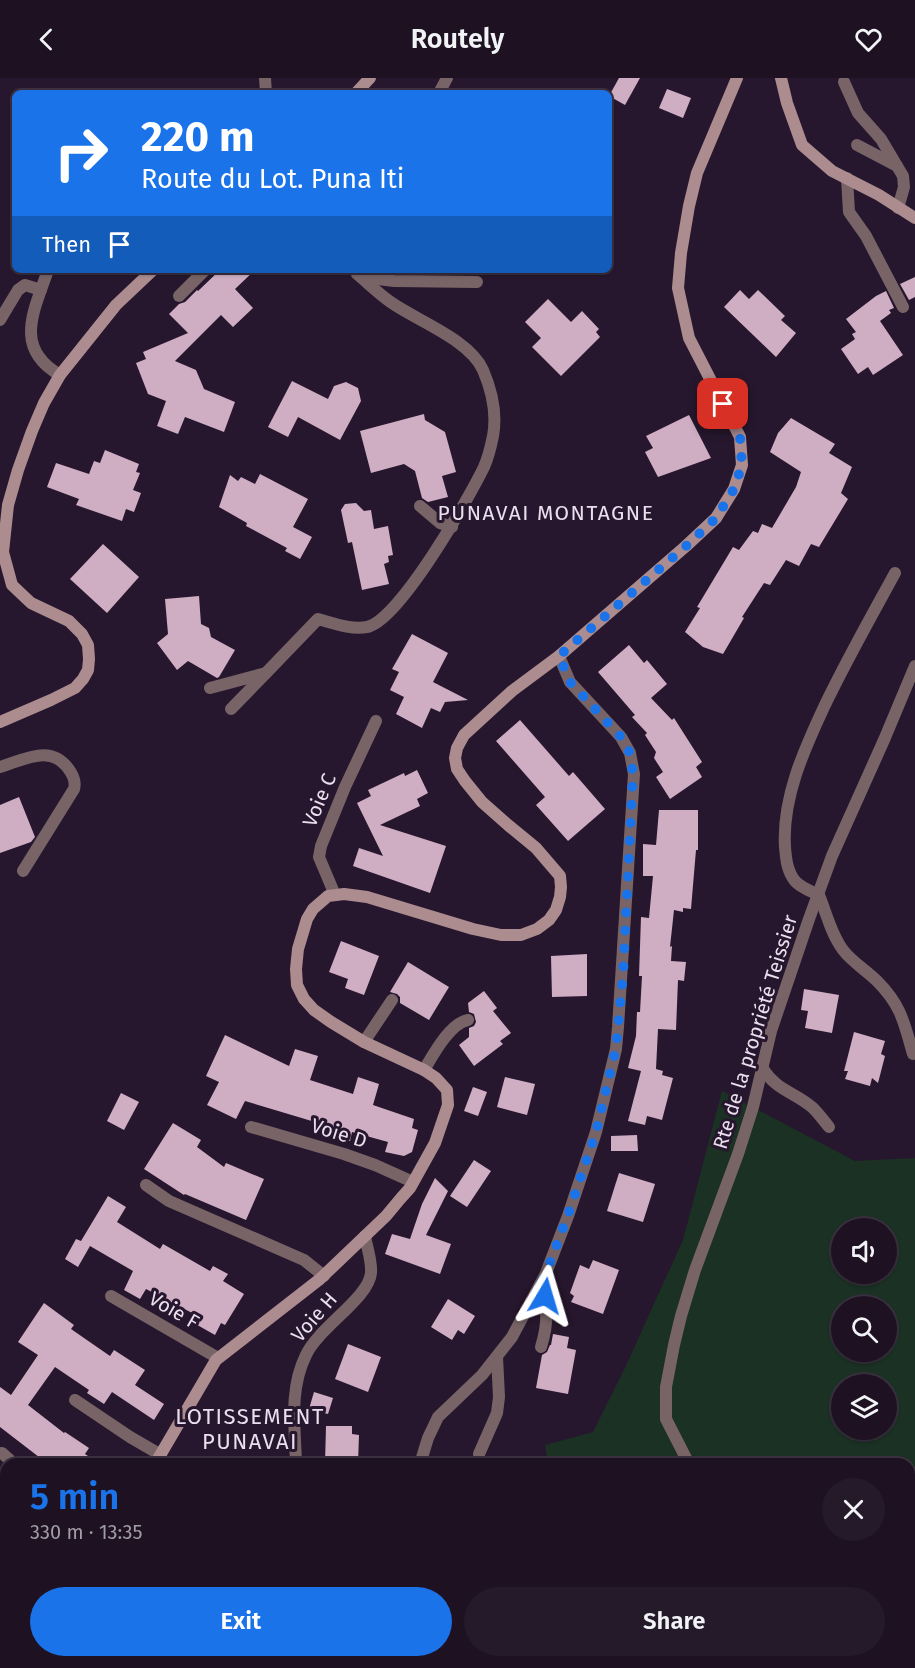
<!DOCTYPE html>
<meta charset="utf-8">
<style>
body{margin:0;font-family:"Fira Sans",sans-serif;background:#251a2a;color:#f1f3f6;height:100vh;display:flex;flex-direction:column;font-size:22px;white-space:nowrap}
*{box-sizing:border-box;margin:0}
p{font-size:20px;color:#a09da5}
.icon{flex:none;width:33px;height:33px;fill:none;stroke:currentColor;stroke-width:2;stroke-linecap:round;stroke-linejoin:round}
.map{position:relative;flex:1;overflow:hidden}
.details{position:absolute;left:0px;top:1380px;width:915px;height:210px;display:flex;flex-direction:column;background:#1d1122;border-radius:18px 18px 0 0;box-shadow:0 2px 4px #0004,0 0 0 2px #3b3140}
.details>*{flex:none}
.top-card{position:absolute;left:12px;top:12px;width:600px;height:183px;border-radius:9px;box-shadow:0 2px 4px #0004,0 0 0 2px #3b3140;background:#1a73e8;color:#fff;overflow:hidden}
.fabs{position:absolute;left:831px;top:1140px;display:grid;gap:12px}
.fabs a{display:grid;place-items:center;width:66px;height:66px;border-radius:50%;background:#1d1122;box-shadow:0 2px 4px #0004,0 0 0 2px #3b3140;font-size:30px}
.pin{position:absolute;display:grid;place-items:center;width:51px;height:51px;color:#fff;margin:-26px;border-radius:12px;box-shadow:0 3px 9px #0006}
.me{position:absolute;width:66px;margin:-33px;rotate:7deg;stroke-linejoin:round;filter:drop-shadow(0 0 4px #0008)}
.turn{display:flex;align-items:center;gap:21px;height:126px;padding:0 30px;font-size:27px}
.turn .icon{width:78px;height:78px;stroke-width:2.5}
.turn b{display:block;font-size:42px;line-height:51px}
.then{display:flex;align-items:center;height:57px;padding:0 30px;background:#0003;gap:12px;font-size:22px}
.round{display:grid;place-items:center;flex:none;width:63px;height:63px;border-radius:32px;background:#251a2a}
.overview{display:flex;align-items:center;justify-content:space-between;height:102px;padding:0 30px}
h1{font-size:36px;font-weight:600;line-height:45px;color:#1a73e8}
.cta{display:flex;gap:12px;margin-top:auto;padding:12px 30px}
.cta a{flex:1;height:69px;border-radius:36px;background:#1a73e8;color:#fff;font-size:24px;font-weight:600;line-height:69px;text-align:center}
.cta a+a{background:#251a2a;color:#f1f3f6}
header{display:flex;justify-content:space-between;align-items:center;height:78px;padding:0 30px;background:#1d1122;font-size:27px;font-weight:600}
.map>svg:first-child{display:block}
.green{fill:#1a3123;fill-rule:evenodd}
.building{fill:#cfaec4}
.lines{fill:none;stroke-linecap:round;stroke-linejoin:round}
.minor{stroke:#786466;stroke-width:12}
.secondary{stroke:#ac8c8f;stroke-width:12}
.route{stroke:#1a73e8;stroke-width:10;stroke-dasharray:0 18}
.labels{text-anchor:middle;stroke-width:6;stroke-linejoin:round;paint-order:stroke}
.street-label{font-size:20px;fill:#eadfee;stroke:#27172e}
.neighbourhood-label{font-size:21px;letter-spacing:1.5px;fill:#eadfee;stroke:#27172e}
.quarter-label{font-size:22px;letter-spacing:1.5px;fill:#eadfee;stroke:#27172e}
</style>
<header><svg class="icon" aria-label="back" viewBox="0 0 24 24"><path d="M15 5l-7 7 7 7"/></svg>Routely<svg class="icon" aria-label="heart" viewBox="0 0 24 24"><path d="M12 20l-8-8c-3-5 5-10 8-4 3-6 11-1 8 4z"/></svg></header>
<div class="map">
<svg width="915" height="1590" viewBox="0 0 915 1590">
<rect width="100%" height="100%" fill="#27172e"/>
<path class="green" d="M 722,1013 L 855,1083 L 915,1080 L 915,1590 L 545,1590 L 559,1586 L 560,1584 L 909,1584 L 909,1386 L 548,1386 L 545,1367 L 593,1354 L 624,1292 L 683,1162 ZM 842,1150 L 886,1150 L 886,1196 L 842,1196 ZM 842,1228 L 886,1228 L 886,1274 L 842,1274 ZM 842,1306 L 886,1306 L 886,1352 L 842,1352 Z"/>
<g class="building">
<path d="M 619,0 L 640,0 L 625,27 L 609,18 Z"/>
<path d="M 667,11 L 691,20 L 683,40 L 659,30 Z"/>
<path d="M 220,192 L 255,192 L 235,211 L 253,230 L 233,249 L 221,237 L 175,283 L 196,292 L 204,311 L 235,324 L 224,354 L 185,339 L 178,356 L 157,348 L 166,323 L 148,316 L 136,285 L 146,281 L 143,274 L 188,255 L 169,236 L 179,226 L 185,224 L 197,212 L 198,213 Z"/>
<path d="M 915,199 L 915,219 L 909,222 L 900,206 Z"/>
<path d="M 740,212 L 749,221 L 758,212 L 785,238 L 781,242 L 796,255 L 776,279 L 724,229 Z"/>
<path d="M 886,213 L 894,230 L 889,232 L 891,235 L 880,243 L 903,277 L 873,297 L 868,289 L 858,296 L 841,271 L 855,261 L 852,256 L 856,254 L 846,241 L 876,218 Z"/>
<path d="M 548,221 L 571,244 L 582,233 L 599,251 L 596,254 L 600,259 L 561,298 L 532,269 L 541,260 L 525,244 Z"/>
<path d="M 292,303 L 328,321 L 334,308 L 346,304 L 358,310 L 361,323 L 340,362 L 298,339 L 288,359 L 268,349 Z"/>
<path d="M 424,336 L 425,342 L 445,354 L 456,394 L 442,398 L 448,419 L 428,424 L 422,420 L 415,393 L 404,386 L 371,395 L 360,353 Z"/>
<path d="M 689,337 L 711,380 L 658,399 L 645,374 L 653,370 L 646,358 Z"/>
<path d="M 791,340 L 835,366 L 829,375 L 852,389 L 841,415 L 848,421 L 819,469 L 811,466 L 799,488 L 786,482 L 770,507 L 764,505 L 742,539 L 744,540 L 723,576 L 703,569 L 685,554 L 700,530 L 697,529 L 733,469 L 739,472 L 753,453 L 758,455 L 762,446 L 772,450 L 796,409 L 801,394 L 770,374 L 778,355 Z"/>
<path d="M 105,372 L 139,386 L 136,394 L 140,395 L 133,412 L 141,415 L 134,434 L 126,431 L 122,443 L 76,427 L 79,421 L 47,409 L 56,385 L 89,396 L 94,383 L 100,385 Z"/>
<path d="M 260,396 L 308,421 L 293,449 L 312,459 L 300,481 L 285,473 L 287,470 L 246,448 L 247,445 L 219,429 L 230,397 L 238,403 L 241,399 L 255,406 Z"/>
<path d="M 356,425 L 364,433 L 371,432 L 374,451 L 388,448 L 393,477 L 388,478 L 389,484 L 384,486 L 389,506 L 362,512 L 352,464 L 348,465 L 341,432 L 345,426 Z"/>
<path d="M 103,466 L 139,499 L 107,535 L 70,501 Z"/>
<path d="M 199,518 L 201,546 L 209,550 L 211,559 L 235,572 L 219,599 L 217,600 L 188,583 L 177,592 L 157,565 L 168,556 L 165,521 Z"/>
<path d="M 412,556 L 448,575 L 433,604 L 468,622 L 445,624 L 440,634 L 431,630 L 422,650 L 396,636 L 404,619 L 390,612 L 399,594 L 392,591 Z"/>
<path d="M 629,567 L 644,585 L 647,582 L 667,606 L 651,620 L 672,642 L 674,640 L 702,684 L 696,689 L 702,699 L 670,721 L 656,699 L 663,694 L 654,680 L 656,674 L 645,657 L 647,655 L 632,639 L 635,637 L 598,594 Z"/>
<path d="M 520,642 L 569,698 L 573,694 L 605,731 L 568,763 L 536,727 L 545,719 L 496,663 Z"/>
<path d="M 417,692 L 428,715 L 417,721 L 420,728 L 380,747 L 446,768 L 430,815 L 353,788 L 359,770 L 383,778 L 357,725 L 371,718 L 368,712 L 404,695 L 405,698 Z"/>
<path d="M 19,719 L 35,759 L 31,764 L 0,775 L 0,727 Z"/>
<path d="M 659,732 L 698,732 L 698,772 L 696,772 L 691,831 L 683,830 L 683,834 L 674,832 L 670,869 L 672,868 L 671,883 L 686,884 L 684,903 L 678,902 L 676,952 L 658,951 L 656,991 L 663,993 L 662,997 L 673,1000 L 662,1042 L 647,1038 L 645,1047 L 628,1043 L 641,993 L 628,990 L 636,958 L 637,934 L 640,934 L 642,898 L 639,898 L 641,839 L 649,840 L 653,798 L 643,798 L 643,766 L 656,767 Z"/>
<path d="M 341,863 L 379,878 L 364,917 L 345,910 L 348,901 L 329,894 Z"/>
<path d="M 587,876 L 587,918 L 552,919 L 551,878 Z"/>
<path d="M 408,884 L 449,909 L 429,942 L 400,925 L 400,919 L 397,916 L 390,914 Z"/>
<path d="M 804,911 L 839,917 L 832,955 L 805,950 L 808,933 L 801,932 Z"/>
<path d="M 484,913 L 497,930 L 493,933 L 511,955 L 500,963 L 503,966 L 474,988 L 459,967 L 469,959 L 469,950 L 474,948 L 476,944 L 474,936 L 469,934 L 468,925 Z"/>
<path d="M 854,954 L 885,963 L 881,976 L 885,978 L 878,1005 L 872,1000 L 870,1008 L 845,1001 L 848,993 L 844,993 Z"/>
<path d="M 225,957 L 289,988 L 295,971 L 318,978 L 310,1002 L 353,1016 L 358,999 L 379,1006 L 373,1027 L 414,1041 L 412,1050 L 418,1052 L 412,1074 L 404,1078 L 385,1074 L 388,1064 L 352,1054 L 350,1063 L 333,1059 L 335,1050 L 245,1023 L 236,1041 L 207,1027 L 219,1004 L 206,998 Z"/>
<path d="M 505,999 L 535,1006 L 527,1037 L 497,1029 Z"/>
<path d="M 473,1009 L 487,1014 L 478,1038 L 464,1033 Z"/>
<path d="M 121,1015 L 139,1024 L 124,1052 L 107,1043 Z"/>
<path d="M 173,1045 L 201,1062 L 197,1069 L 224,1089 L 226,1085 L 264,1101 L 246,1142 L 185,1116 L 184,1117 L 144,1091 Z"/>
<path d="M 637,1057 L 638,1073 L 611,1073 L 611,1058 Z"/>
<path d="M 474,1082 L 491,1093 L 467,1129 L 450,1118 Z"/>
<path d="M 619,1095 L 655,1106 L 643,1144 L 607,1133 Z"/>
<path d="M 435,1100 L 448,1113 L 426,1157 L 451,1166 L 440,1196 L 385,1176 L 392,1156 L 410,1161 L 422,1126 Z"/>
<path d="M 108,1118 L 126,1129 L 117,1144 L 160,1171 L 163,1166 L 210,1193 L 213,1188 L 228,1196 L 223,1203 L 244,1216 L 225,1247 L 221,1245 L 215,1257 L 192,1244 L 196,1237 L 146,1211 L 140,1221 L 124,1212 L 133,1193 L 90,1168 L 78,1189 L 65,1181 L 76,1161 L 81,1163 Z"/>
<path d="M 593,1182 L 619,1192 L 603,1236 L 571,1224 L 574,1218 L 570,1215 L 580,1187 L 589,1191 Z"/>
<path d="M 448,1221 L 475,1238 L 464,1256 L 458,1252 L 452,1262 L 431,1249 Z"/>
<path d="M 44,1225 L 74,1247 L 71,1251 L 110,1278 L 114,1272 L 145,1292 L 135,1307 L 164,1326 L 154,1342 L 112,1314 L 104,1326 L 87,1315 L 89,1312 L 55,1289 L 28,1327 L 64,1355 L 65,1354 L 89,1370 L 85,1376 L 100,1386 L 48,1386 L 0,1349 L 0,1309 L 11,1317 L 38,1277 L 18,1264 Z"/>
<path d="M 553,1256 L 569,1259 L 567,1270 L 576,1272 L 568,1316 L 536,1310 L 542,1277 L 547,1274 L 550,1267 L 551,1267 Z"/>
<path d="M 348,1266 L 381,1279 L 368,1314 L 335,1301 Z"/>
<path d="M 314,1314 L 333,1320 L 328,1336 L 309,1331 Z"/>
<path d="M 326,1348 L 352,1348 L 352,1356 L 359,1357 L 358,1386 L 325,1386 Z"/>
</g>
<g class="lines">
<g class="minor">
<path d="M 265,0 L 266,15"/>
<path d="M 844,4 L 858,35 L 881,61 L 897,88"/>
<path d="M 439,15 L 447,0"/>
<path d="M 857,67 L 897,88 L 903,98 L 904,109 L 898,130"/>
<path d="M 847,100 L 849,134 L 866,158 L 903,229"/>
<path d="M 48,192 C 34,233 13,270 60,297"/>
<path d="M 361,199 L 394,203 L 477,204"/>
<path d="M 179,218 L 205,192"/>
<path d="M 0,242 L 18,212 L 25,207 L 41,212"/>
<path d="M 420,428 L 440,445 L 452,449"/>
<path d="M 895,495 C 871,539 846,583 824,629 C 804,672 782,720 785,769 C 786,781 787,793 795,803 C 801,810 811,813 819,817 C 826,834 831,856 843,872 C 852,884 866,892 877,903 C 901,927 904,944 913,976"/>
<path d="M 210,610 L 266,595 L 318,541 C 333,545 351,552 367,549 C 399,543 469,420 484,389 C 488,380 491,368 493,358 C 497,336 492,313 483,292 C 470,262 418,243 392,225 C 380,217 369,206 357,196 L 356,192"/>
<path d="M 231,631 L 266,595"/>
<path d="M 0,689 C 26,681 52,665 70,693 C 74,699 76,704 74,711 L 23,793"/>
<path d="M 335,817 L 319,779 L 321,768 L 345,709 L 376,643"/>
<path d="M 364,964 L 392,922"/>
<path d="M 763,991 C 777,1013 795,1014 813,1030 C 819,1036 824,1043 829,1049"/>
<path d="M 424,992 C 433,977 450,945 468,942"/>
<path d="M 251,1049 L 344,1076 L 375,1087 L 413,1104"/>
<path d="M 146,1107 L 169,1123 L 304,1182 L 324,1198"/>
<path d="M 111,1218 L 218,1280"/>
<path d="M 541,1269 C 549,1243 547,1230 542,1204"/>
<path d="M 75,1322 L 130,1359 L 161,1377"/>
<path d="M 2,1375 L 14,1386"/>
<path d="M 479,1376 L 497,1335 L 499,1319 L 497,1279"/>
<path d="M 296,1386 C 295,1349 289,1311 306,1277 C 318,1250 369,1220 371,1195 C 372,1183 367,1170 365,1158"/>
<path d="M 420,1386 L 428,1360 L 438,1339 L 482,1297 L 512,1259 L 546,1195 L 568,1138 L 596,1054 L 616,971 L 618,949 L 634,696 L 630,675 L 621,659 L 570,604 L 559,578"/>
<path d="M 689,1386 L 666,1341 L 666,1309 L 674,1267 L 681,1238 L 695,1192 L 738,1076 L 753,1029 L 771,953 L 809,841 L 832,778 L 884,662 L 915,588"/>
<path d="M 224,1584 L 231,1590"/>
<path d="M 507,1590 L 509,1584"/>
<path d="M 682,1590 L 687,1584"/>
</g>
<g class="secondary">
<path d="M 781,0 L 787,25 L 802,67 L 832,93 L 879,117 L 915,140"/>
<path d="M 356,15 L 370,0"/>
<path d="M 0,644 L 51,622 L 75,610 L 83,601 L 88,592 L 89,581 L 88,567 L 82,556 L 69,543 L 31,525 L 12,507 L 3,474 L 8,427 L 18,392 L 32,353 L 44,325 L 60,297 L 116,227 L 153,192"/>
<path d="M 155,1386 L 216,1282 L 320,1201 L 386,1138 L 401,1120 L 410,1110 L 435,1065 L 448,1027 L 447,1012 L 436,1000 L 424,992 L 364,964 L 331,944 L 314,932 L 304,921 L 297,907 L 296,891 L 298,871 L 307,841 L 313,831 L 328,818 L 344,816 L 367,819 L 473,851 L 501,857 L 521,857 L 537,851 L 549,842 L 556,832 L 560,819 L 561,809 L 560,798 L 536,770 L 508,747 L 482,724 L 465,703 L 457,691 L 455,680 L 457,670 L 464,657 L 512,613 L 559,578 L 686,468 L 716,440 L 734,411 L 742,387 L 740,359 L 689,260 L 678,210 L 681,175 L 689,128 L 697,95 L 737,0"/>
<path d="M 87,1590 L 88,1584"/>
</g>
</g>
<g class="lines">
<path class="route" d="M 545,1218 L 542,1204 L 546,1195 L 568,1137 L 596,1054 L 616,970 L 623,897 L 633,696 L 630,675 L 621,659 L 570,604 L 559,578 L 686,468 L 716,440 L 734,411 L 742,387 L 740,359 L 723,326"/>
</g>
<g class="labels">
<g class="street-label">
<text transform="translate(319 722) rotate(-67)" y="7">Voie C</text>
<text transform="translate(755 954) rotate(-73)" y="7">Rte de la propriété Teissier</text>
<text transform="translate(339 1055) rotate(17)" y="7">Voie D</text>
<text transform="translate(174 1232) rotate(30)" y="7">Voie F</text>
<text transform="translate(314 1239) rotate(-49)" y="7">Voie H</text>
</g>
<g class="neighbourhood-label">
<text x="546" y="442">PUNAVAI MONTAGNE</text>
</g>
<g class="quarter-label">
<text x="250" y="1346">LOTISSEMENT<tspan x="250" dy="25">PUNAVAI</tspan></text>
</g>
</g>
</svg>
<div class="fabs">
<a><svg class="icon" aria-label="sound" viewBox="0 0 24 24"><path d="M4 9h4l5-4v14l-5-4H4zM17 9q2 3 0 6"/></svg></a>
<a><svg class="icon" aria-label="search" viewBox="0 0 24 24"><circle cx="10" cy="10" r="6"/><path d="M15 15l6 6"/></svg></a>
<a><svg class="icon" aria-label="layers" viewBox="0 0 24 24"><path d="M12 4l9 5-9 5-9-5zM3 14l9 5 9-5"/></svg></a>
</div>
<div class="pin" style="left:723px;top:326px;background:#d93025"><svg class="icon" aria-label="arrive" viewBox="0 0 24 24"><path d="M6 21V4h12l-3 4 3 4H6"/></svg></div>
<svg class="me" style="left:545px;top:1218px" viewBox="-20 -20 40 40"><path d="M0-17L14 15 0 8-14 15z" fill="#1a73e8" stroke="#fff" stroke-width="4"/></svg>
<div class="top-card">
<div class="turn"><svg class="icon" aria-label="right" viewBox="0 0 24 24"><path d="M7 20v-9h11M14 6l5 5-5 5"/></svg><div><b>220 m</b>Route du Lot. Puna Iti</div></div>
<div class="then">Then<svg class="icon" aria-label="arrive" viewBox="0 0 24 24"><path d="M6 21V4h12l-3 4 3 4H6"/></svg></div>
</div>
<section class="details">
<div class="overview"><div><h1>5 min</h1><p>330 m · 13:35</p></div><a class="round"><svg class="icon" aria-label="close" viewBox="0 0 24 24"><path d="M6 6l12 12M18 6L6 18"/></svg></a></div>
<div class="cta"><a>Exit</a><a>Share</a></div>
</section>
</div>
